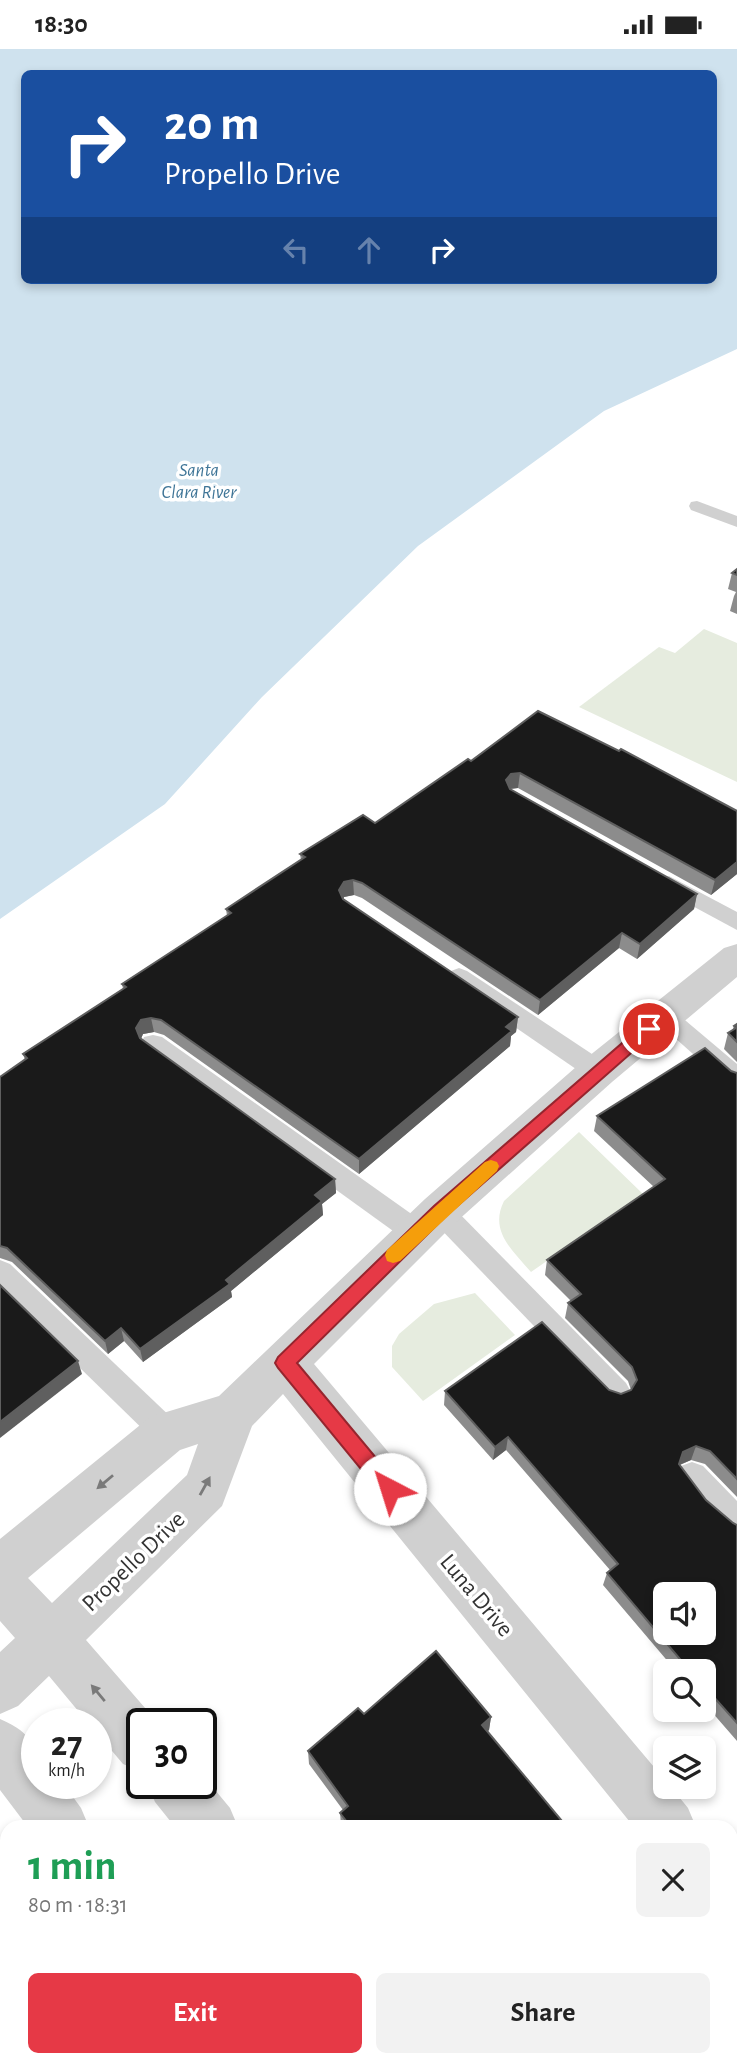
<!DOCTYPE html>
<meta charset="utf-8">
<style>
body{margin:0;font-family:"Alegreya Sans",sans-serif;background:#f2f2f2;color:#222;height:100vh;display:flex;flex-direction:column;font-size:26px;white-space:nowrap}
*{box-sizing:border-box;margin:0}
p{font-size:23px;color:#767676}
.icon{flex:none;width:38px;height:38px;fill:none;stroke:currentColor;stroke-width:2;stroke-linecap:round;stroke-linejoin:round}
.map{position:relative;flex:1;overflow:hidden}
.panel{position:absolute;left:0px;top:1771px;width:738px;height:247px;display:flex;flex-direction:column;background:#fff;border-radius:21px 21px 0 0;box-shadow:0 4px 10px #0003}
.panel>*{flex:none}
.hud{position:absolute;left:21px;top:21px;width:696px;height:214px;border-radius:10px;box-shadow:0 4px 10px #0003;background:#1a4fa0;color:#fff;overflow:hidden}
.tools{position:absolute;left:653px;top:1533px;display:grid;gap:14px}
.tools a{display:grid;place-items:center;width:63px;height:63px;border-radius:10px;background:#fff;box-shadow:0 4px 10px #0003;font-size:35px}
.speed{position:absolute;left:21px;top:1659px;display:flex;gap:14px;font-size:35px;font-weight:700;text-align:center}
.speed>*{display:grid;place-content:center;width:91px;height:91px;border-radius:50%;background:#fff;box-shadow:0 4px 10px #0003;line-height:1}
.speed small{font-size:18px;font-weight:400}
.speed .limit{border:4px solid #111;border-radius:10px;background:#fff;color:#111}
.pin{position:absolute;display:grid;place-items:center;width:60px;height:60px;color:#fff;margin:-30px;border:4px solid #fff;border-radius:50%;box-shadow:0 2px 7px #0007}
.me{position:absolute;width:77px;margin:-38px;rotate:320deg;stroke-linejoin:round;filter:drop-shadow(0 0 5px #0008)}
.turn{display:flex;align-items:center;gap:24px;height:147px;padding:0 28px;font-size:32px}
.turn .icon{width:91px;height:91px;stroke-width:2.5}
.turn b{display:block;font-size:49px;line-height:60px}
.lanes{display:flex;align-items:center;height:66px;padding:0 28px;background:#0003;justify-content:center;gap:35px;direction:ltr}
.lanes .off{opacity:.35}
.round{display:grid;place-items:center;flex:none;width:74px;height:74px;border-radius:10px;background:#f2f2f2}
.head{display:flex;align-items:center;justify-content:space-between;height:119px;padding:0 28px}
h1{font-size:42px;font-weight:600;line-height:52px;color:#1e9e55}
.primary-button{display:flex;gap:14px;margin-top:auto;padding:14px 28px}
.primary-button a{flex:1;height:80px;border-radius:10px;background:#e63946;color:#fff;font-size:28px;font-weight:600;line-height:80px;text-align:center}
.primary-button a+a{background:#f2f2f2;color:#222}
.status{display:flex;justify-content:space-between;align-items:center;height:49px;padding:0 35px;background:#fff;direction:ltr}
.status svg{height:19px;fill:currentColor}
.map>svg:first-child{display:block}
.green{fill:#e6ecdf}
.water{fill:#cfe2ee;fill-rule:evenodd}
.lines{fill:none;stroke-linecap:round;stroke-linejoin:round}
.service{fill:#d0d0d0;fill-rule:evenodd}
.minor{fill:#d0d0d0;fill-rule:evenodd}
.wall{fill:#8c8c8c}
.shaded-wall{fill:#5f5f5f}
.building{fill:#1a1a1a;stroke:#5f5f5f;stroke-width:2;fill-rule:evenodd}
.oneway{fill:#7a7a7a}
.route{fill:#e63946;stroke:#96252e;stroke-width:2}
.slow{fill:#f59e0b}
.labels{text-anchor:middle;stroke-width:7;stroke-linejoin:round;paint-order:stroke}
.far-water-label{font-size:19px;font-style:italic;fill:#3f7597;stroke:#fff}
.near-street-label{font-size:24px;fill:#333;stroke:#fff}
</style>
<div class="status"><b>18:30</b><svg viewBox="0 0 49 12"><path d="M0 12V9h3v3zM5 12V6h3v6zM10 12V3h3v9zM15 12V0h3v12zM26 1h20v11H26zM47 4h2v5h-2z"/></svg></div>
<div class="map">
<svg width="737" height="2017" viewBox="0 0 737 2017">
<rect width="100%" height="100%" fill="#fff"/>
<g class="green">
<path d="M 704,580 L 737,594 L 737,733 L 579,658 L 659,598 L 675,604 Z"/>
<path d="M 579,1083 L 643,1145 L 531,1223 C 512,1201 489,1182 504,1152 Z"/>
<path d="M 475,1244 L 515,1286 L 423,1352 L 392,1318 L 392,1297 L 399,1285 L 434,1255 Z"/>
</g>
<path class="water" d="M 0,0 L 737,0 L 737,300 L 604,362 L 418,497 L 262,648 L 165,755 L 0,870 ZM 24,24 L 714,24 L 714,231 L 24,231 Z"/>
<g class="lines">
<g class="service">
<path d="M 697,452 L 737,467 L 737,478 L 691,461 L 689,457 L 691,453 Z"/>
<path d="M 669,827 L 737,863 L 737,881 L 661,840 L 658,835 L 661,830 Z"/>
<path d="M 459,919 L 467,922 L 607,1015 L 610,1022 L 607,1029 L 598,1032 L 589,1029 L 451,934 L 447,928 L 451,922 Z"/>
<path d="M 665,958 L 673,961 L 737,1015 L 737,1039 L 728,1036 L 657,973 L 653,967 L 657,961 Z"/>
<path d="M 153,986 L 162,988 L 427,1176 L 430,1184 L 427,1192 L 417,1195 L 407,1192 L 144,1002 L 141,995 L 144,988 Z"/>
<path d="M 440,1151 L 449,1154 L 626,1334 L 631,1343 L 626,1352 L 616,1356 L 606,1352 L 431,1170 L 427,1162 L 431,1154 Z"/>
<path d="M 0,1211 L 10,1215 L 176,1373 L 181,1383 L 176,1393 L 166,1397 L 156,1393 L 0,1241 Z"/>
<path d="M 692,1413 L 703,1417 L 737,1452 L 737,1489 C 718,1481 685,1446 677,1427 L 681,1417 Z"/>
</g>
<g class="minor">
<path d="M 737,895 L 737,928 L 612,1033 L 455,1174 L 314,1315 L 665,1731 L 665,1738 L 671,1738 L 688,1759 L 696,1778 L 634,1778 L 283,1345 L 252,1377 L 222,1457 L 86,1591 L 159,1675 L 142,1675 L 142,1723 L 123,1715 L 96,1683 L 96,1675 L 89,1675 L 49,1627 L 18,1657 L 0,1665 L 0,1603 L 15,1589 L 0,1572 L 0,1490 L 150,1368 L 219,1347 L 425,1150 L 584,1011 L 724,899 ZM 198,1395 L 187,1426 L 52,1554 L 28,1529 L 180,1401 Z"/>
<path d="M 0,1670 C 35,1685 37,1699 37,1734 L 63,1734 L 81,1759 L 89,1778 L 28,1778 L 0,1741 Z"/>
<path d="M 201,1724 L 230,1759 L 238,1778 L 175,1778 L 155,1753 L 147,1734 L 201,1734 Z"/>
<path d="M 732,1825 L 737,1827 L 737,1888 L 732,1886 Z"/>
<path d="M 207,2011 L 269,2011 L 272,2017 L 209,2017 Z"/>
</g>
</g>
<g class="wall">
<path d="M 737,520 L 737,565 L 730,562 L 734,547 L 736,543 L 728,540 L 732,524 Z"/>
<path d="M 471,712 L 737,762 L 737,825 L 711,846 L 518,739 L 510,740 L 697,845 L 694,860 L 637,910 L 619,899 L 538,966 L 362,849 L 354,846 L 344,848 L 343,850 L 518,968 L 516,983 L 511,987 L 510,997 L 359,1125 L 164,986 L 154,983 L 143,985 L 141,990 L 335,1130 L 336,1144 L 322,1155 L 323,1166 L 231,1242 L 232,1248 L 143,1313 L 124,1292 L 108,1305 L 12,1213 L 0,1209 L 0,1028 L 25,1011 L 23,1005 L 123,940 L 122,935 L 227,867 L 226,860 L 301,811 L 300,805 L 375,774 Z"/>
<path d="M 737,975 L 737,1013 L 724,1000 L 728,984 L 732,982 L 734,977 Z"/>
<path d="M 731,1022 L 737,1024 L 737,1448 L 705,1415 L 691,1411 L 680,1416 L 706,1451 L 733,1474 L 737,1476 L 737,1692 L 704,1654 L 704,1622 L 676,1622 L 603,1536 L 607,1524 L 610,1521 L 506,1401 L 493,1411 L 444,1356 L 445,1342 L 609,1341 L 621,1345 L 631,1341 L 628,1332 L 565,1269 L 568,1254 L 571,1252 L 545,1226 L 547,1211 L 654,1138 L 594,1082 L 597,1067 Z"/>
<path d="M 364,1665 L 491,1668 L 489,1681 L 487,1683 L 567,1778 L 342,1778 L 341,1776 L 340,1764 L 343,1761 L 309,1715 L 308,1702 Z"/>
<path d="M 481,2011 L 732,2011 L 737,2017 L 485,2017 Z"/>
</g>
<g class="shaded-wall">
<path d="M 520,724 L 518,739 L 509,740 L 506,731 L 511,725 Z"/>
<path d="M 737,813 L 737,825 L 711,846 L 715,831 Z"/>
<path d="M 353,831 L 354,846 L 344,848 L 340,856 L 339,841 L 344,833 Z"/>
<path d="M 697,845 L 694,860 L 637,910 L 640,895 Z"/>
<path d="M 622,884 L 619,899 L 538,966 L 540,951 Z"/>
<path d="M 518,968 L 516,983 L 511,987 L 510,997 L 359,1125 L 359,1110 Z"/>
<path d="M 151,969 L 154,983 L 143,985 L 139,994 L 136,979 L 141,971 Z"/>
<path d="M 335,1130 L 336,1144 L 322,1155 L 323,1166 L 231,1242 L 232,1248 L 143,1313 L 140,1300 L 226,1231 L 315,1146 Z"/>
<path d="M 121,1279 L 124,1292 L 108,1305 L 105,1292 Z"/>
<path d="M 78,1312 L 82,1325 L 0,1389 L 0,1373 Z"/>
<path d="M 508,1388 L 506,1401 L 493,1411 L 495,1398 Z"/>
<path d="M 696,1397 L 691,1411 L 679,1416 L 683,1403 Z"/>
<path d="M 491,1668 L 489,1681 L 480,1689 L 482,1676 Z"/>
</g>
<g class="building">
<path d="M 737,520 L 737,526 L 732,524 Z"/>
<path d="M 538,662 L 619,702 L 621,700 L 737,762 L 737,813 L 715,831 L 520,724 L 511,725 L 506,731 L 510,740 L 697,845 L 640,895 L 622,884 L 540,951 L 362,834 L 353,831 L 344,833 L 339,841 L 343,850 L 518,968 L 506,978 L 512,982 L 359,1110 L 161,971 L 151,969 L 141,971 L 136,979 L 140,989 L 335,1130 L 315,1146 L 322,1152 L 226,1231 L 230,1235 L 140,1300 L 121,1279 L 105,1292 L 7,1199 L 0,1197 L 0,1028 L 27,1009 L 23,1005 L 126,938 L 122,935 L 231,864 L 226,860 L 305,808 L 300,805 L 363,766 L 375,774 L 468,710 L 471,712 Z"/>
<path d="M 737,975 L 737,993 L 728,984 L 736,979 L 734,977 Z"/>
<path d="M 705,999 L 731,1022 L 737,1024 L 737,1430 L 710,1402 L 696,1397 L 683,1403 L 679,1415 L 706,1451 L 733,1474 L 737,1476 L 737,1674 L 704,1637 L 704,1622 L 690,1622 L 607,1524 L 618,1515 L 508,1388 L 495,1398 L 445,1342 L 542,1273 L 609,1341 L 621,1345 L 631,1341 L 637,1331 L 632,1318 L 568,1254 L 581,1245 L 547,1211 L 665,1130 L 597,1067 ZM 665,1545 L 704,1545 L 704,1584 L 665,1584 Z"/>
<path d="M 0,1236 L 78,1312 L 0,1373 Z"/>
<path d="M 436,1602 L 491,1668 L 482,1676 L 567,1778 L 351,1778 L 340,1764 L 348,1757 L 308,1702 L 358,1659 L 364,1665 Z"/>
<path d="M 732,1987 L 737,1994 L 737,2017 L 493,2017 L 489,2011 L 732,2011 Z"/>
</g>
<defs><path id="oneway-solid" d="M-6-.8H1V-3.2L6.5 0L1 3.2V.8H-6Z" transform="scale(1.75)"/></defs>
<g class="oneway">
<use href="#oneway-solid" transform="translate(105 1433) rotate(140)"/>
<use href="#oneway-solid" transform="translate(205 1437) rotate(-61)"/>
<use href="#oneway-solid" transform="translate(98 1644) rotate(-130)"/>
</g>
<path class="route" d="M 649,974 L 656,980 L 654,984 L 446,1167 L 297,1314 L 397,1434 L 399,1440 L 397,1447 L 390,1450 L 383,1447 L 278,1319 L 275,1314 L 278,1308 L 434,1157 L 643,976 Z"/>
<path class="slow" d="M 491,1111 L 497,1113 L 499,1117 L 497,1122 L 400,1212 L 393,1214 L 387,1212 L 385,1206 L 387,1201 L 485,1113 Z"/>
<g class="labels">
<g class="far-water-label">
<text x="199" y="427">Santa<tspan x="199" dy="22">Clara River</tspan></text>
</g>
<g class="near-street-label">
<text transform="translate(133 1512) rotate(-44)" y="8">Propello Drive</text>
<text transform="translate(477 1546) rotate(50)" y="8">Luna Drive</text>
</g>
</g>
</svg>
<div class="tools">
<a><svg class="icon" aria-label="sound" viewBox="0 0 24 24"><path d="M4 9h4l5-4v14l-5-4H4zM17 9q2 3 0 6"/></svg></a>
<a><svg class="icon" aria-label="search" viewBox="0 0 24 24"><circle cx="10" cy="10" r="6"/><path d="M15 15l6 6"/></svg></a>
<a><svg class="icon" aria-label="layers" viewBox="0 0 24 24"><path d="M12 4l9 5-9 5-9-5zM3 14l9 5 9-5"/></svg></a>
</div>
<div class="speed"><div>27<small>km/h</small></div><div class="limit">30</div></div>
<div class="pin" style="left:649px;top:980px;background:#d93025"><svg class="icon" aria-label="arrive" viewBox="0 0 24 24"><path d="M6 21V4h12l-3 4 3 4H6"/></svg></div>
<svg class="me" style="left:390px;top:1440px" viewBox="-20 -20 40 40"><circle r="19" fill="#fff"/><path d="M0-13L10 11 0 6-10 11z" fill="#e63946"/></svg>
<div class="hud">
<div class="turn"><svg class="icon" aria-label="right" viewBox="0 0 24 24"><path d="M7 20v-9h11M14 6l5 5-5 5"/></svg><div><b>20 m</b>Propello Drive</div></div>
<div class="lanes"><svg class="icon off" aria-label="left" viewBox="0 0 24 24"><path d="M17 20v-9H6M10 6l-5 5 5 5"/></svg><svg class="icon off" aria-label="ahead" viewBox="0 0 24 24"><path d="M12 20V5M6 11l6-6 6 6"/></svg><svg class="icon" aria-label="right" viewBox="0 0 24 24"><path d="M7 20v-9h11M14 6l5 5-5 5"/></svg></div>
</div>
<section class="panel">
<div class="head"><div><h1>1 min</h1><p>80 m · 18:31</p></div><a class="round"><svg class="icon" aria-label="close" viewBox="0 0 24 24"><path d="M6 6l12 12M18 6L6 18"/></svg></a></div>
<div class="primary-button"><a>Exit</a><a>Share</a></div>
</section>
</div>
